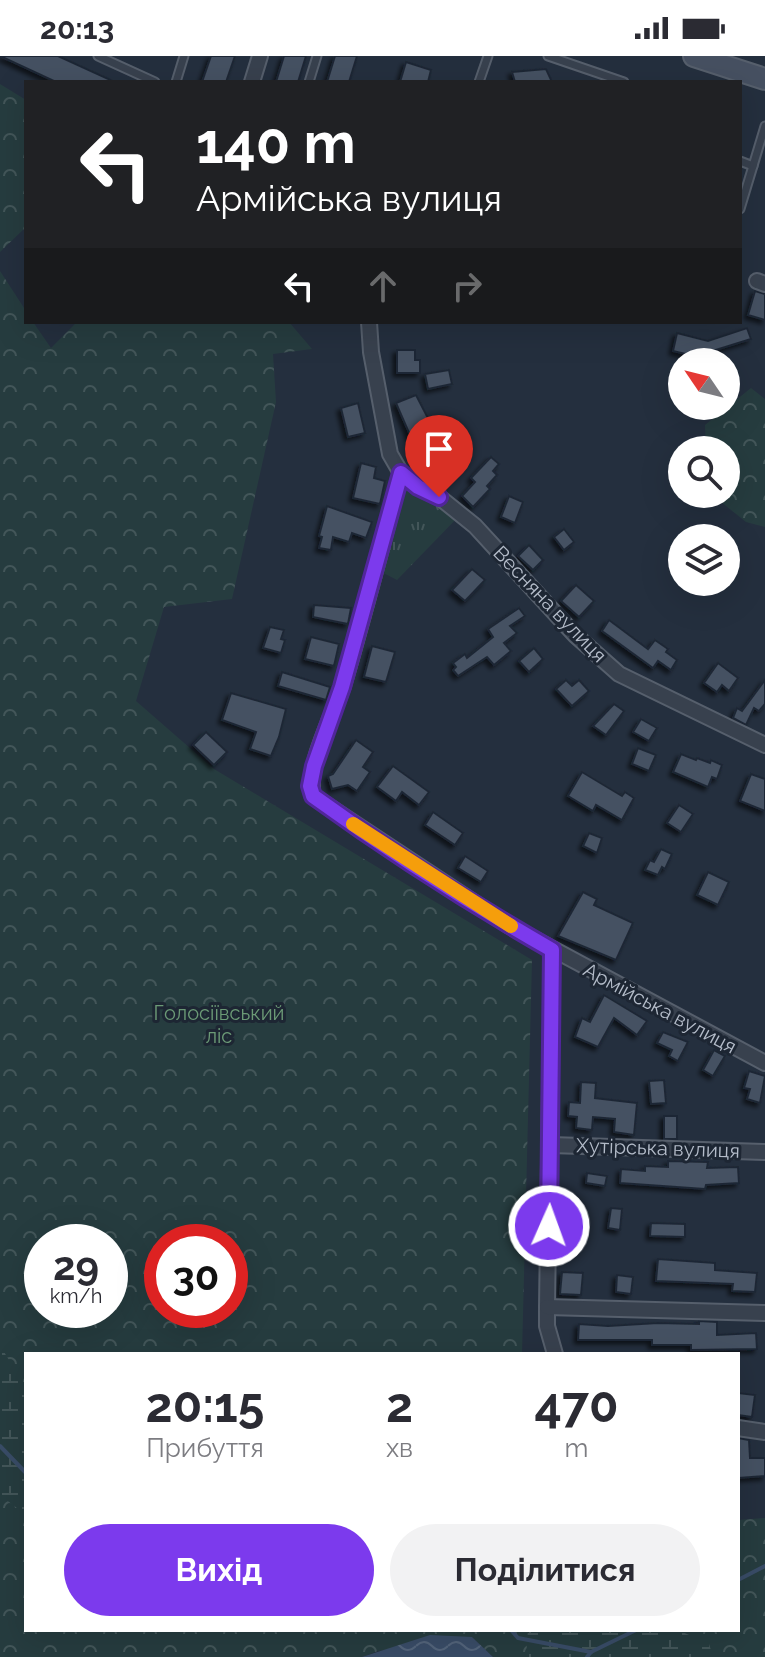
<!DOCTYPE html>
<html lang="uk">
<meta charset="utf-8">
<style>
body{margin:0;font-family:Raleway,sans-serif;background:#f2f2f3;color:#2b2b33;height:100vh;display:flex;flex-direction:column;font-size:30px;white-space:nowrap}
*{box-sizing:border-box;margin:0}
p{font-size:26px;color:#7c7c81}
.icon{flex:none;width:44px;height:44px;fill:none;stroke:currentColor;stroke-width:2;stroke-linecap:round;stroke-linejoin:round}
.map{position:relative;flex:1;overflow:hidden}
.sheet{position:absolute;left:24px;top:1296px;width:716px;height:280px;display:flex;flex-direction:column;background:#fff;border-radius:0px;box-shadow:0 8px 32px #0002}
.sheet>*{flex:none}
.banner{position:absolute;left:24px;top:24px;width:718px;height:244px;border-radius:0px;box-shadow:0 8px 32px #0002;background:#202124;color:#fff;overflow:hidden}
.needle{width:52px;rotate:305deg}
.buttons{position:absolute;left:668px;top:292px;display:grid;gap:16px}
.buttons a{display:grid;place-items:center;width:72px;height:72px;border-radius:50%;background:#fff;box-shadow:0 8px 32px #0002;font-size:40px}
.speed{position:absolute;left:24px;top:1168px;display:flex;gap:16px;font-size:40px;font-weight:700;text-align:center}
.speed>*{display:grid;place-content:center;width:104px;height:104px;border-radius:50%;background:#fff;box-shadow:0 8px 32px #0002;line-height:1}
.speed small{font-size:20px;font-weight:400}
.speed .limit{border:12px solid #d22;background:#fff;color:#111}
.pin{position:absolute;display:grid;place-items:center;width:68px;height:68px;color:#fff;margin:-82px -34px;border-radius:50% 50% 50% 0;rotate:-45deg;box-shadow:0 0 8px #0007}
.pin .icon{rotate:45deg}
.me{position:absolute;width:88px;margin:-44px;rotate:2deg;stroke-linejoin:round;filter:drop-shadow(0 0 6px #0008)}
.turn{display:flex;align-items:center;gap:28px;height:168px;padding:0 40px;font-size:36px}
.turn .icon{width:104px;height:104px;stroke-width:2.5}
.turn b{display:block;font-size:56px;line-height:68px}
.lanes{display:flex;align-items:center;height:76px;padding:0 40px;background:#0003;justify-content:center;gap:40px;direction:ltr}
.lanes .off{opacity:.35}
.eta{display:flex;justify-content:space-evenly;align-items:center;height:136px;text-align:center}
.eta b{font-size:48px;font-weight:700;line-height:56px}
.primary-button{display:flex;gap:16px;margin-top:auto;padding:16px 40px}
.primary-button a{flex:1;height:92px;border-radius:48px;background:#7c3aed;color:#fff;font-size:32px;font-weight:700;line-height:92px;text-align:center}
.primary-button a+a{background:#f2f2f3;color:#2b2b33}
.status{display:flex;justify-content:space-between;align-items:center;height:56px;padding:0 40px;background:#fff;direction:ltr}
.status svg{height:22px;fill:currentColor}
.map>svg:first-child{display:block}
.grass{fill:url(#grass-tufts)}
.forest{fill:url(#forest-crowns);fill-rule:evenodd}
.wetland{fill:url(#wetland-marsh)}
.water{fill:url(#water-waves)}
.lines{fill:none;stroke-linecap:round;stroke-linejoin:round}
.stream{stroke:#394c67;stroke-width:4}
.building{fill:#455162;stroke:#1f2835;stroke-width:2;filter:url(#shadow)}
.service-casing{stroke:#565f6c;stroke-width:11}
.minor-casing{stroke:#565f6c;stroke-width:18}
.secondary-casing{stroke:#565f6c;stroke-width:24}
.service{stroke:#38414e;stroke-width:7}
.minor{stroke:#38414e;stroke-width:14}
.secondary{stroke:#465061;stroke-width:20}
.route-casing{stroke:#51269a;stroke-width:20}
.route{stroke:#7c3aed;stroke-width:14}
.slow{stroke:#f59e0b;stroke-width:14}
.labels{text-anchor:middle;stroke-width:6;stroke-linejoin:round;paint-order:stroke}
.street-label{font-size:20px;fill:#b4bcc9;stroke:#1d2633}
.park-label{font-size:20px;fill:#6b9a76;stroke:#1d2633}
</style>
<div class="status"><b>20:13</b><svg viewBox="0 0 49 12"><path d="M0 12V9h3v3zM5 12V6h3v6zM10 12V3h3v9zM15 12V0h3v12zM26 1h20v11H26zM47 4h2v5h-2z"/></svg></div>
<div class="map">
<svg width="765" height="1601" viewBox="0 0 765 1601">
<defs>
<pattern id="grass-tufts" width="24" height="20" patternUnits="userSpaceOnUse" patternTransform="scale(2)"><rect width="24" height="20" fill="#263c3f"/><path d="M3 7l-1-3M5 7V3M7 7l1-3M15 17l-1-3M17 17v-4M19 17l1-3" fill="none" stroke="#435659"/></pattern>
<pattern id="forest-crowns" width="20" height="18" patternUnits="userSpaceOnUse" patternTransform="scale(2)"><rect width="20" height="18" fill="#263c3f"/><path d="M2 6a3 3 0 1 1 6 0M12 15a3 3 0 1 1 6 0" fill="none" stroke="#435659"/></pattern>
<pattern id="wetland-marsh" width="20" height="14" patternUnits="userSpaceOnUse" patternTransform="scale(2)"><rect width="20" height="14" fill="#263c3f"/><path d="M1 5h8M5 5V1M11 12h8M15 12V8" fill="none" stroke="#435659"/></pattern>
<pattern id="water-waves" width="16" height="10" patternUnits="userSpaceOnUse" patternTransform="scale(2)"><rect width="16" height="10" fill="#394c67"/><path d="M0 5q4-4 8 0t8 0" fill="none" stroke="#53647b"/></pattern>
<filter id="shadow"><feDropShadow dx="-3.5" dy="3.5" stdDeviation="2" flood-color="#0009"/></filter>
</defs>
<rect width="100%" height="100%" fill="#242f3e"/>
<path class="grass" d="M 418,431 L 461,458 L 397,524 L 376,513 L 396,436 Z"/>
<g class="forest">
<path d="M 0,28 L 26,44 L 26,171 L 0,196 Z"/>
<path d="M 0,215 L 26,255 L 26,266 L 33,266 L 51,292 L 77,266 L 289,266 L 312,293 L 273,298 L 276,346 L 232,543 L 164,551 L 136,645 L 214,713 L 532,904 L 522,1298 L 26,1298 L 26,1574 L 738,1574 L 738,1464 L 765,1462 L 765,1601 L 493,1601 L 472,1581 L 378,1595 L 362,1601 L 0,1601 ZM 42,1186 L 110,1186 L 110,1254 L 42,1254 ZM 162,1186 L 230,1186 L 230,1254 L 162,1254 Z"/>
<path d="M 751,332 L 765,343 L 765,471 L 746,466 L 711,438 L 726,438 L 726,394 L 706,394 L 705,369 Z"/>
</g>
<g class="wetland">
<path d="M 0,1289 L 26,1333 L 26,1459 L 0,1439 Z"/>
<path d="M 528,1574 L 678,1574 L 709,1588 L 713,1601 L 526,1601 Z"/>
</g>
<path class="water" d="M 430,1579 L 472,1581 L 493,1601 L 362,1601 Z"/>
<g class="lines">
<g class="stream">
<path d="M 0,1390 L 26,1417"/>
<path d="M 738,1524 L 765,1510"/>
<path d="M 511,1574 L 518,1582 L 591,1596"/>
<path d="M 587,1601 L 591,1596 L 636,1574"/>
</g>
</g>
<g class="building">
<path d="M 0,0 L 58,0 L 115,26 L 56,26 Z"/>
<path d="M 211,0 L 235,0 L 226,26 L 202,26 Z"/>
<path d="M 284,0 L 306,0 L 298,26 L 276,26 Z"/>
<path d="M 335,0 L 357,0 L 349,26 L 327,26 Z"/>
<path d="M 406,6 L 431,14 L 428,26 L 400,26 Z"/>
<path d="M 546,13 L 552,26 L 515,26 L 512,16 Z"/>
<path d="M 755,235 L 765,238 L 765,264 L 748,259 Z"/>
<path d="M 747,272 L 751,283 L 709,296 L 707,303 L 673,295 L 677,277 L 708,285 Z"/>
<path d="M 397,294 L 415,294 L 415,304 L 420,304 L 420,317 L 397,317 Z"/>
<path d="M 449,314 L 452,328 L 428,333 L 425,318 Z"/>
<path d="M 416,339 L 432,370 L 421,374 L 424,382 L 413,386 L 396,347 Z"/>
<path d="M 358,347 L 365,377 L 348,381 L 341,352 Z"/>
<path d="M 455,388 L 466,397 L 446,421 L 431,408 L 445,390 L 450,394 Z"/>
<path d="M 491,401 L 499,408 L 493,415 L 497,419 L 487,430 L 490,433 L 473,451 L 462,440 L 475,426 L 471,422 Z"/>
<path d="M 361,407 L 376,411 L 374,422 L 385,425 L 380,448 L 353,442 Z"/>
<path d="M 509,440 L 523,446 L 515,467 L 501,461 Z"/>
<path d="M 327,450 L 372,466 L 366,482 L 352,477 L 349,486 L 333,481 L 331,494 L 319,492 L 322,481 L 319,480 Z"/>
<path d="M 564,473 L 574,486 L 564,494 L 554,481 Z"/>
<path d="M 529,489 L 543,504 L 533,514 L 518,500 Z"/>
<path d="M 472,513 L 485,524 L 465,545 L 452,534 Z"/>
<path d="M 576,529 L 594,545 L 579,561 L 561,545 Z"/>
<path d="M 314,549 L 351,552 L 348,568 L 313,561 Z"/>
<path d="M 519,552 L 525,560 L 510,570 L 517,577 L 504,587 L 511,595 L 494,609 L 487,601 L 458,620 L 453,614 L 456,611 L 453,607 L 465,598 L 467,602 L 493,581 L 488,573 Z"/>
<path d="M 609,564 L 648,593 L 655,584 L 668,593 L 666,596 L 677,604 L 671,614 L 658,605 L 653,612 L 602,575 Z"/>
<path d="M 270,571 L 284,574 L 281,583 L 285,584 L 281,597 L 263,592 Z"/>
<path d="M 311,581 L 339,588 L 334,610 L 305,603 Z"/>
<path d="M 372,590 L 395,596 L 386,626 L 364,621 Z"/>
<path d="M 534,592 L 543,603 L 529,616 L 519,605 Z"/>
<path d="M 718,607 L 738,622 L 729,635 L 722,629 L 717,636 L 704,627 Z"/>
<path d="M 282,616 L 330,631 L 326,644 L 278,630 Z"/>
<path d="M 566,624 L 572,630 L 579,624 L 589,635 L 572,650 L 556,633 Z"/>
<path d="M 765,624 L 765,648 L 759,655 L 754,652 L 746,669 L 733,662 L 737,652 L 742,655 Z"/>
<path d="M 231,637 L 286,653 L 279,681 L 271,700 L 250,693 L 256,676 L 222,664 Z"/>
<path d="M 614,648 L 624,655 L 606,679 L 593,670 Z"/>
<path d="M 641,663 L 657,672 L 649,685 L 633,676 Z"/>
<path d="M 206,676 L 227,696 L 214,709 L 193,689 Z"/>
<path d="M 356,684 L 373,696 L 363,711 L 370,716 L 357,735 L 348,729 L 332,733 L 328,720 L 333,718 Z"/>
<path d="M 638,692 L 656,699 L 649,715 L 632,708 Z"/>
<path d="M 681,698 L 696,704 L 697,702 L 710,707 L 711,704 L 722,709 L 717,723 L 712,721 L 708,731 L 673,716 Z"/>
<path d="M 393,710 L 429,736 L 419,749 L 402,736 L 396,745 L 377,731 Z"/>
<path d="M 582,716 L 622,740 L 625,736 L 634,742 L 622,764 L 596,749 L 593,755 L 568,740 Z"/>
<path d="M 751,718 L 765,723 L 765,755 L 740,745 Z"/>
<path d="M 679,749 L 693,758 L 681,776 L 667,767 Z"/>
<path d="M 433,756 L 463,777 L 455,789 L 425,769 Z"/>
<path d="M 589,777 L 602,782 L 597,797 L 583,790 Z"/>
<path d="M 661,793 L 672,798 L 665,813 L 662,811 L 658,819 L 645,814 L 650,804 L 654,806 Z"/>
<path d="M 465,800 L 488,815 L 481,826 L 458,812 Z"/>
<path d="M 708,816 L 729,826 L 718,849 L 697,839 Z"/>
<path d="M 583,836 L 597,843 L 594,849 L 633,867 L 616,904 L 558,880 Z"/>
<path d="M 604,939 L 647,965 L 637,979 L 614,962 L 598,991 L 575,981 L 582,962 L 590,966 Z"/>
<path d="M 663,976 L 688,986 L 678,1005 L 669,1000 L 672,994 L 657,987 Z"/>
<path d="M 714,994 L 725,1000 L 713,1020 L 703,1014 Z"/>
<path d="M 749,1015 L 765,1020 L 760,1047 L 747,1043 L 750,1033 L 744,1032 Z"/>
<path d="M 664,1024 L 666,1047 L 651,1048 L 649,1025 Z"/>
<path d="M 581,1026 L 596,1027 L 595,1042 L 637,1047 L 634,1079 L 614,1076 L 615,1063 L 593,1061 L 592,1074 L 576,1072 L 577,1061 L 568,1060 L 569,1046 L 580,1047 Z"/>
<rect x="664" y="1060" width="13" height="23"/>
<path d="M 668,1105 L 708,1106 L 707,1112 L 738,1111 L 739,1127 L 706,1129 L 705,1133 L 620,1127 L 621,1113 L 645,1115 L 645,1110 L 668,1111 Z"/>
<path d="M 587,1117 L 607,1120 L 605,1130 L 586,1127 Z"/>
<path d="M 611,1152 L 622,1153 L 620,1174 L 608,1172 Z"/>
<path d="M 651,1167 L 685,1168 L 685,1181 L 650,1180 Z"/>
<path d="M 658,1203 L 715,1207 L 715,1214 L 757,1217 L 755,1236 L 732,1235 L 733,1228 L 656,1225 Z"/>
<path d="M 562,1216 L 583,1217 L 581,1239 L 560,1238 Z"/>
<path d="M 617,1219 L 633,1221 L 631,1238 L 616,1236 Z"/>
<path d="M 699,1265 L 717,1266 L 717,1279 L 756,1277 L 757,1293 L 691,1294 L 691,1289 L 652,1289 L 652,1284 L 578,1284 L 579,1268 L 608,1270 L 658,1267 L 699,1268 Z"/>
<path d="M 738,1337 L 755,1339 L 752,1361 L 738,1359 Z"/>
<path d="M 738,1382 L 749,1384 L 750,1402 L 765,1402 L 765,1420 L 738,1422 Z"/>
</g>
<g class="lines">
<defs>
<g id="service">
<path d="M 98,0 L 155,26"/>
<path d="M 548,0 L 624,26"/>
<path d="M 176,26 L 184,0"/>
<path d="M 309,26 L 317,0"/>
<path d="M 479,26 L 488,0"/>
<path d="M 740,105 L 753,110"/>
<path d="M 740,153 L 765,70"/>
</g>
<g id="minor">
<path d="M 252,26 L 260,0"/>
<path d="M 757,225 L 765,228"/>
<path d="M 369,266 L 371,296 L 390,398 L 401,417 L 418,431 L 439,441 L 475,470 L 575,579 L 619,618 L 765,689"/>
<path d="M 401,417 C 382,488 364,560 343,630 C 333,661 306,708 313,740 L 508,869 L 765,1007"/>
<path d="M 552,894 L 547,1251 L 547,1270 L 555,1298"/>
<path d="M 551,1089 L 765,1096"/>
<path d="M 547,1251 L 765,1257"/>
<path d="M 738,1372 L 765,1376"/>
</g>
<path id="secondary" d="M 694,0 L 765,23"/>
</defs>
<use href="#service" class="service-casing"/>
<use href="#minor" class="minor-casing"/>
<use href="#secondary" class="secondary-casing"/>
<use href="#service" class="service"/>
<use href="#minor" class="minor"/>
<use href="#secondary" class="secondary"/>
</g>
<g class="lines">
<defs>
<path id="route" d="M 439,441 L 418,431 L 401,417 L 342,631 L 314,710 L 310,730 L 313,740 C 389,795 470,847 552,894 L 549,1170"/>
</defs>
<use href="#route" class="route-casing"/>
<use href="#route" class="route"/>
<path class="slow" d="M 353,768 L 511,870"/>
</g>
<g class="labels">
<g class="street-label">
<text transform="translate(550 548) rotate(46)" y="7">Весняна вулиця</text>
<text transform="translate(660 952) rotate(28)" y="7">Армійська вулиця</text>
<text transform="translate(658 1092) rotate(2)" y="7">Хутірська вулиця</text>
</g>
<g class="park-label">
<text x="219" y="964">Голосіївський<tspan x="219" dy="23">ліс</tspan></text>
</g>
</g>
</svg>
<div class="buttons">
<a><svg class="needle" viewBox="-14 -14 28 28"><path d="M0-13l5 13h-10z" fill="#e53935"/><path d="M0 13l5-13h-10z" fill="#7c7c81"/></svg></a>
<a><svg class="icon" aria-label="search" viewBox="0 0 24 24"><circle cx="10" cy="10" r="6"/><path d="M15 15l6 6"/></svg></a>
<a><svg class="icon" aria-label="layers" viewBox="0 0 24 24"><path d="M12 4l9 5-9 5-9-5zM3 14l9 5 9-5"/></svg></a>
</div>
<div class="speed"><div>29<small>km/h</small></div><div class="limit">30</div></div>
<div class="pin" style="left:439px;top:441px;background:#d93025"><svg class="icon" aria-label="arrive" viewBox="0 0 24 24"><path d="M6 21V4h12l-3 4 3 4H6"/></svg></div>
<svg class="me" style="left:549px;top:1170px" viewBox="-20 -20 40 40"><circle r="17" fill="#7c3aed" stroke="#fff" stroke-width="3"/><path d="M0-11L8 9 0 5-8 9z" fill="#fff"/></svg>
<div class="banner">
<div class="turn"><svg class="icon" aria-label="left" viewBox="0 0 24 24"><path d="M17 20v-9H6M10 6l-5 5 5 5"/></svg><div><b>140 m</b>Армійська вулиця</div></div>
<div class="lanes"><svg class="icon" aria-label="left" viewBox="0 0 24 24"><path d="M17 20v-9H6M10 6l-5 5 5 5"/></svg><svg class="icon off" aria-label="ahead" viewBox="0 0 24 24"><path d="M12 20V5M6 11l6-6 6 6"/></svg><svg class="icon off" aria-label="right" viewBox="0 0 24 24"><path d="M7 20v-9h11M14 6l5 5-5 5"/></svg></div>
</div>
<section class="sheet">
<div class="eta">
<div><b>20:15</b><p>Прибуття</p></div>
<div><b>2</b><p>хв</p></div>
<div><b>470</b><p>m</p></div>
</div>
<div class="primary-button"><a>Вихід</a><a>Поділитися</a></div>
</section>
</div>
